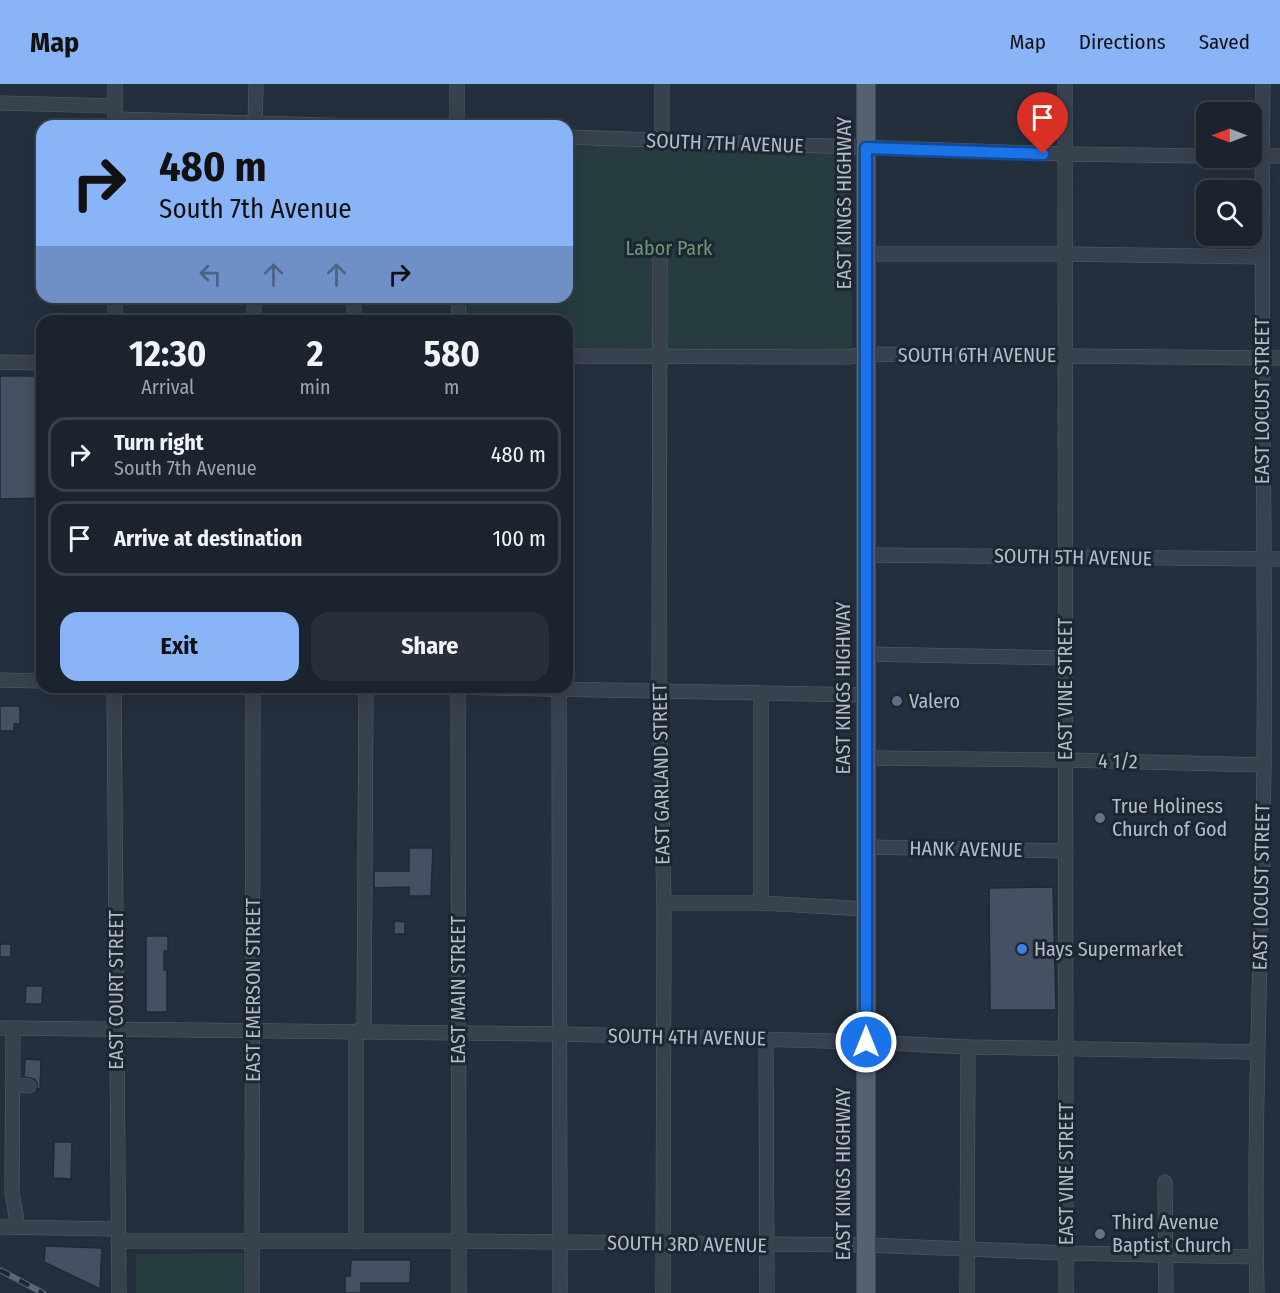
<!DOCTYPE html>
<style>
body{margin:0;font-family:"Fira Sans Condensed",sans-serif;background:#282f3a;color:#f1f3f6;height:100vh;display:flex;flex-direction:column;font-size:22px;white-space:nowrap}
*{box-sizing:border-box;margin:0}
p{font-size:20px;color:#a0a4aa}
.icon{flex:none;width:33px;height:33px;fill:none;stroke:currentColor;stroke-width:2;stroke-linecap:round;stroke-linejoin:round}
.map{position:relative;flex:1;overflow:hidden}
.sheet{position:absolute;left:36px;top:231px;width:537px;height:378px;display:flex;flex-direction:column;background:#1b232e;border-radius:18px;box-shadow:0 6px 24px #0002,0 0 0 2px #39404a}
.sheet>*{flex:none}
.guide{position:absolute;left:36px;top:36px;width:537px;height:183px;border-radius:18px;box-shadow:0 6px 24px #0002,0 0 0 2px #39404a;background:#8ab4f8;color:#111;overflow:hidden}
.needle{width:39px;rotate:270deg}
.buttons{position:absolute;left:1196px;top:18px;display:grid;gap:12px}
.buttons a{display:grid;place-items:center;width:66px;height:66px;border-radius:12px;background:#1b232e;box-shadow:0 6px 24px #0002,0 0 0 2px #39404a;font-size:30px}
.pin{position:absolute;display:grid;place-items:center;width:51px;height:51px;color:#fff;margin:-62px -26px;border-radius:50% 50% 50% 0;rotate:-45deg;box-shadow:0 0 6px #0007}
.pin .icon{rotate:45deg}
.me{position:absolute;width:66px;margin:-33px;rotate:0deg;stroke-linejoin:round;filter:drop-shadow(0 0 4px #0008)}
.turn{display:flex;align-items:center;gap:21px;height:126px;padding:0 24px;font-size:27px}
.turn .icon{width:78px;height:78px;stroke-width:2.5}
.turn b{display:block;font-size:42px;line-height:51px}
.lanes{display:flex;align-items:center;height:57px;padding:0 24px;background:#0003;justify-content:center;gap:30px;direction:ltr}
.lanes .off{opacity:.35}
.eta{display:flex;justify-content:space-evenly;align-items:center;height:102px;text-align:center}
.eta b{font-size:36px;font-weight:700;line-height:42px}
.primary-button{display:flex;gap:12px;margin-top:auto;padding:12px 24px}
.primary-button a{flex:1;height:69px;border-radius:18px;background:#8ab4f8;color:#111;font-size:24px;font-weight:700;line-height:69px;text-align:center}
.primary-button a+a{background:#282f3a;color:#f1f3f6}
ul{padding:0;list-style:none}
li{display:flex;align-items:center;gap:18px;height:75px;margin:0 12px 9px;padding:0 12px;border:3px solid #39404a;border-radius:18px}
li div{flex:1}
li b{display:block;font-size:22px}
li em{font-style:normal}
header{display:flex;align-items:center;gap:36px;box-sizing:border-box;height:84px;padding:0 30px;background:#8ab4f8;color:#111}
header strong{font-size:28px}
nav{display:flex;gap:33px;margin-inline-start:auto;font-size:21px}
.map>svg:first-child{display:block}
.green{fill:#263c3f}
.building{fill:#455162;stroke:#1f2835;stroke-width:1.5}
.lines{fill:none;stroke-linecap:round;stroke-linejoin:round}
.minor-casing{stroke:#565f6c;stroke-width:15}
.major-casing{stroke:#414a57;stroke-width:20}
.minor{stroke:#38414e;stroke-width:14}
.major{stroke:#56606e;stroke-width:18}
.rail-casing{stroke:#5a6575;stroke-width:6}
.rail{stroke:#1d2633;stroke-width:4;stroke-dasharray:11;stroke-linecap:butt}
.route-casing{stroke:#114b97;stroke-width:15}
.route{stroke:#1a73e8;stroke-width:10}
.service-dot{fill:#5c6f8a;stroke:#1d2633;stroke-width:2}
.worship-dot{fill:#6b7280;stroke:#1d2633;stroke-width:2}
.shop-dot{fill:#3f7fe0;stroke:#1d2633;stroke-width:2}
.labels{text-anchor:middle;stroke-width:6;stroke-linejoin:round;paint-order:stroke}
.street-label{font-size:20px;fill:#b4bcc9;stroke:#1d2633}
.park-label{font-size:20px;fill:#6b9a76;stroke:#1d2633}
.poi-label{font-size:20px;fill:#b4bcc9;stroke:#1d2633;text-anchor:start}
</style>
<header>
<strong>Map</strong>
<nav><a>Map</a><a>Directions</a><a>Saved</a></nav>
</header>
<div class="map">
<svg width="1280" height="1209" viewBox="0 0 1280 1209">
<rect width="100%" height="100%" fill="#242f3e"/>
<g class="green">
<path d="M 567,59 L 851,69 L 852,267 L 567,264 L 567,237 L 466,237 L 466,213 L 567,213 Z"/>
<path d="M 243,1169 L 243,1209 L 136,1209 L 136,1170 Z"/>
</g>
<g class="building">
<path d="M 0,292 L 42,292 L 42,414 L 0,415 Z"/>
<path d="M 0,622 L 20,622 L 20,640 L 14,640 L 14,647 L 0,647 Z"/>
<path d="M 409,764 L 433,764 L 431,812 L 409,812 L 409,803 L 374,804 L 374,787 L 409,787 Z"/>
<path d="M 1053,803 L 1056,926 L 990,926 L 989,804 Z"/>
<path d="M 394,837 L 405,838 L 405,850 L 394,850 Z"/>
<path d="M 146,852 L 168,852 L 168,867 L 164,867 L 164,886 L 167,886 L 167,928 L 146,928 Z"/>
<rect x="0" y="860" width="11" height="13"/>
<path d="M 26,902 L 43,902 L 42,920 L 25,920 Z"/>
<path d="M 25,975 L 41,976 L 40,1005 L 37,1005 L 37,999 L 34,995 L 24,993 Z"/>
<path d="M 54,1058 L 72,1058 L 71,1095 L 53,1094 Z"/>
<path d="M 45,1162 L 102,1164 L 100,1205 L 44,1178 Z"/>
<path d="M 351,1176 L 411,1176 L 410,1199 L 361,1199 L 361,1209 L 345,1209 L 345,1192 L 350,1192 Z"/>
</g>
<g class="lines">
<defs>
<g id="minor">
<path d="M 457,0 L 457,42"/>
<path d="M 662,0 L 662,57"/>
<path d="M 1065,0 L 1066,1209"/>
<path d="M 0,19 L 115,22"/>
<path d="M 115,31 L 115,0"/>
<path d="M 115,35 L 358,42"/>
<path d="M 255,42 L 256,0"/>
<path d="M 567,53 L 1065,70 L 1206,72"/>
<path d="M 1251,72 L 1280,72"/>
<path d="M 866,170 L 1065,170 L 1262,173"/>
<path d="M 660,171 L 659,607 L 664,819 L 663,1209"/>
<path d="M 115,213 L 115,237"/>
<path d="M 458,213 L 459,237"/>
<path d="M 254,237 L 254,213"/>
<path d="M 354,237 L 354,213"/>
<path d="M 567,272 L 848,273 L 866,270 L 1280,274"/>
<path d="M 0,278 L 42,279"/>
<path d="M 866,471 L 1280,475"/>
<path d="M 865,570 L 1065,574"/>
<path d="M 0,596 L 42,597"/>
<path d="M 114,603 L 119,1209"/>
<path d="M 441,603 L 865,611"/>
<path d="M 458,603 L 459,1209"/>
<path d="M 559,603 L 560,1209"/>
<path d="M 865,674 L 1066,676 L 1264,681"/>
<path d="M 866,763 L 1066,767"/>
<path d="M 664,819 L 761,819 L 866,825"/>
<path d="M 761,819 L 761,610"/>
<path d="M 0,944 L 560,950 L 866,958 L 968,963 L 1257,968"/>
<path d="M 13,945 L 12,1108 L 18,1143"/>
<path d="M 356,947 L 356,1157"/>
<path d="M 364,948 L 366,603"/>
<path d="M 766,955 L 767,1209"/>
<path d="M 12,1001 L 29,1002"/>
<path d="M 1165,1098 L 1166,1209"/>
<path d="M 0,1143 L 118,1145"/>
<path d="M 118,1157 L 459,1157 L 866,1161 L 1066,1169 L 1256,1173"/>
<path d="M 252,1209 L 253,603"/>
<path d="M 967,1209 L 968,963"/>
<path d="M 1257,1209 C 1253,1033 1262,857 1264,680 C 1266,454 1260,227 1263,0"/>
</g>
<path id="major" d="M 866,1209 L 866,0"/>
</defs>
<use href="#minor" class="minor-casing"/>
<use href="#major" class="major-casing"/>
<use href="#minor" class="minor"/>
<use href="#major" class="major"/>
<defs>
<path id="rail" d="M 0,1186 L 43,1209"/>
</defs>
<use href="#rail" class="rail-casing"/>
<use href="#rail" class="rail"/>
</g>
<g class="lines">
<defs>
<path id="route" d="M 866,958 L 866,64 L 1043,70"/>
</defs>
<use href="#route" class="route-casing"/>
<use href="#route" class="route"/>
</g>
<circle class="service-dot" cx="897" cy="617" r="6"/>
<g class="worship-dot">
<circle cx="1100" cy="734" r="6"/>
<circle cx="1100" cy="1150" r="6"/>
</g>
<circle class="shop-dot" cx="1022" cy="865" r="6"/>
<g class="labels">
<g class="street-label">
<text transform="translate(725 59) rotate(2)" y="7">SOUTH 7TH AVENUE</text>
<text transform="translate(844 119) rotate(-90)" y="7">EAST KINGS HIGHWAY</text>
<text x="977" y="278">SOUTH 6TH AVENUE</text>
<text transform="translate(1262 317) rotate(-90)" y="7">EAST LOCUST STREET</text>
<text transform="translate(1073 473) rotate(1)" y="7">SOUTH 5TH AVENUE</text>
<text transform="translate(843 604) rotate(-90)" y="7">EAST KINGS HIGHWAY</text>
<text transform="translate(1065 605) rotate(-90)" y="7">EAST VINE STREET</text>
<text transform="translate(1118 677) rotate(1)" y="7">4 1/2</text>
<text transform="translate(661 690) rotate(-91)" y="7">EAST GARLAND STREET</text>
<text transform="translate(966 765) rotate(1)" y="7">HANK AVENUE</text>
<text transform="translate(1261 803) rotate(-89)" y="7">EAST LOCUST STREET</text>
<text transform="translate(116 906) rotate(-90)" y="7">EAST COURT STREET</text>
<text transform="translate(253 906) rotate(-90)" y="7">EAST EMERSON STREET</text>
<text transform="translate(458 906) rotate(-90)" y="7">EAST MAIN STREET</text>
<text transform="translate(687 953) rotate(1)" y="7">SOUTH 4TH AVENUE</text>
<text transform="translate(843 1090) rotate(-90)" y="7">EAST KINGS HIGHWAY</text>
<text transform="translate(1066 1090) rotate(-90)" y="7">EAST VINE STREET</text>
<text transform="translate(687 1160) rotate(1)" y="7">SOUTH 3RD AVENUE</text>
</g>
<g class="park-label">
<text x="669" y="171">Labor Park</text>
</g>
<g class="poi-label">
<text x="909" y="624">Valero</text>
<text x="1112" y="729">True Holiness<tspan x="1112" dy="23">Church of God</tspan></text>
<text x="1034" y="872">Hays Supermarket</text>
<text x="1112" y="1145">Third Avenue<tspan x="1112" dy="23">Baptist Church</tspan></text>
</g>
</g>
</svg>
<div class="buttons">
<a><svg class="needle" viewBox="-14 -14 28 28"><path d="M0-13l5 13h-10z" fill="#e53935"/><path d="M0 13l5-13h-10z" fill="#a0a4aa"/></svg></a>
<a><svg class="icon" aria-label="search" viewBox="0 0 24 24"><circle cx="10" cy="10" r="6"/><path d="M15 15l6 6"/></svg></a>
</div>
<div class="pin" style="left:1043px;top:70px;background:#d93025"><svg class="icon" aria-label="arrive" viewBox="0 0 24 24"><path d="M6 21V4h12l-3 4 3 4H6"/></svg></div>
<svg class="me" style="left:866px;top:958px" viewBox="-20 -20 40 40"><circle r="17" fill="#1a73e8" stroke="#fff" stroke-width="3"/><path d="M0-11L8 9 0 5-8 9z" fill="#fff"/></svg>
<div class="guide">
<div class="turn"><svg class="icon" aria-label="right" viewBox="0 0 24 24"><path d="M7 20v-9h11M14 6l5 5-5 5"/></svg><div><b>480 m</b>South 7th Avenue</div></div>
<div class="lanes"><svg class="icon off" aria-label="left" viewBox="0 0 24 24"><path d="M17 20v-9H6M10 6l-5 5 5 5"/></svg><svg class="icon off" aria-label="ahead" viewBox="0 0 24 24"><path d="M12 20V5M6 11l6-6 6 6"/></svg><svg class="icon off" aria-label="ahead" viewBox="0 0 24 24"><path d="M12 20V5M6 11l6-6 6 6"/></svg><svg class="icon" aria-label="right" viewBox="0 0 24 24"><path d="M7 20v-9h11M14 6l5 5-5 5"/></svg></div>
</div>
<section class="sheet">
<div class="eta">
<div><b>12:30</b><p>Arrival</p></div>
<div><b>2</b><p>min</p></div>
<div><b>580</b><p>m</p></div>
</div>
<ul>
<li><svg class="icon" aria-label="right" viewBox="0 0 24 24"><path d="M7 20v-9h11M14 6l5 5-5 5"/></svg><div><b>Turn right</b><p>South 7th Avenue</p></div><em>480 m</em></li>
<li><svg class="icon" aria-label="arrive" viewBox="0 0 24 24"><path d="M6 21V4h12l-3 4 3 4H6"/></svg><div><b>Arrive at destination</b></div><em>100 m</em></li>
</ul>
<div class="primary-button"><a>Exit</a><a>Share</a></div>
</section>
</div>
